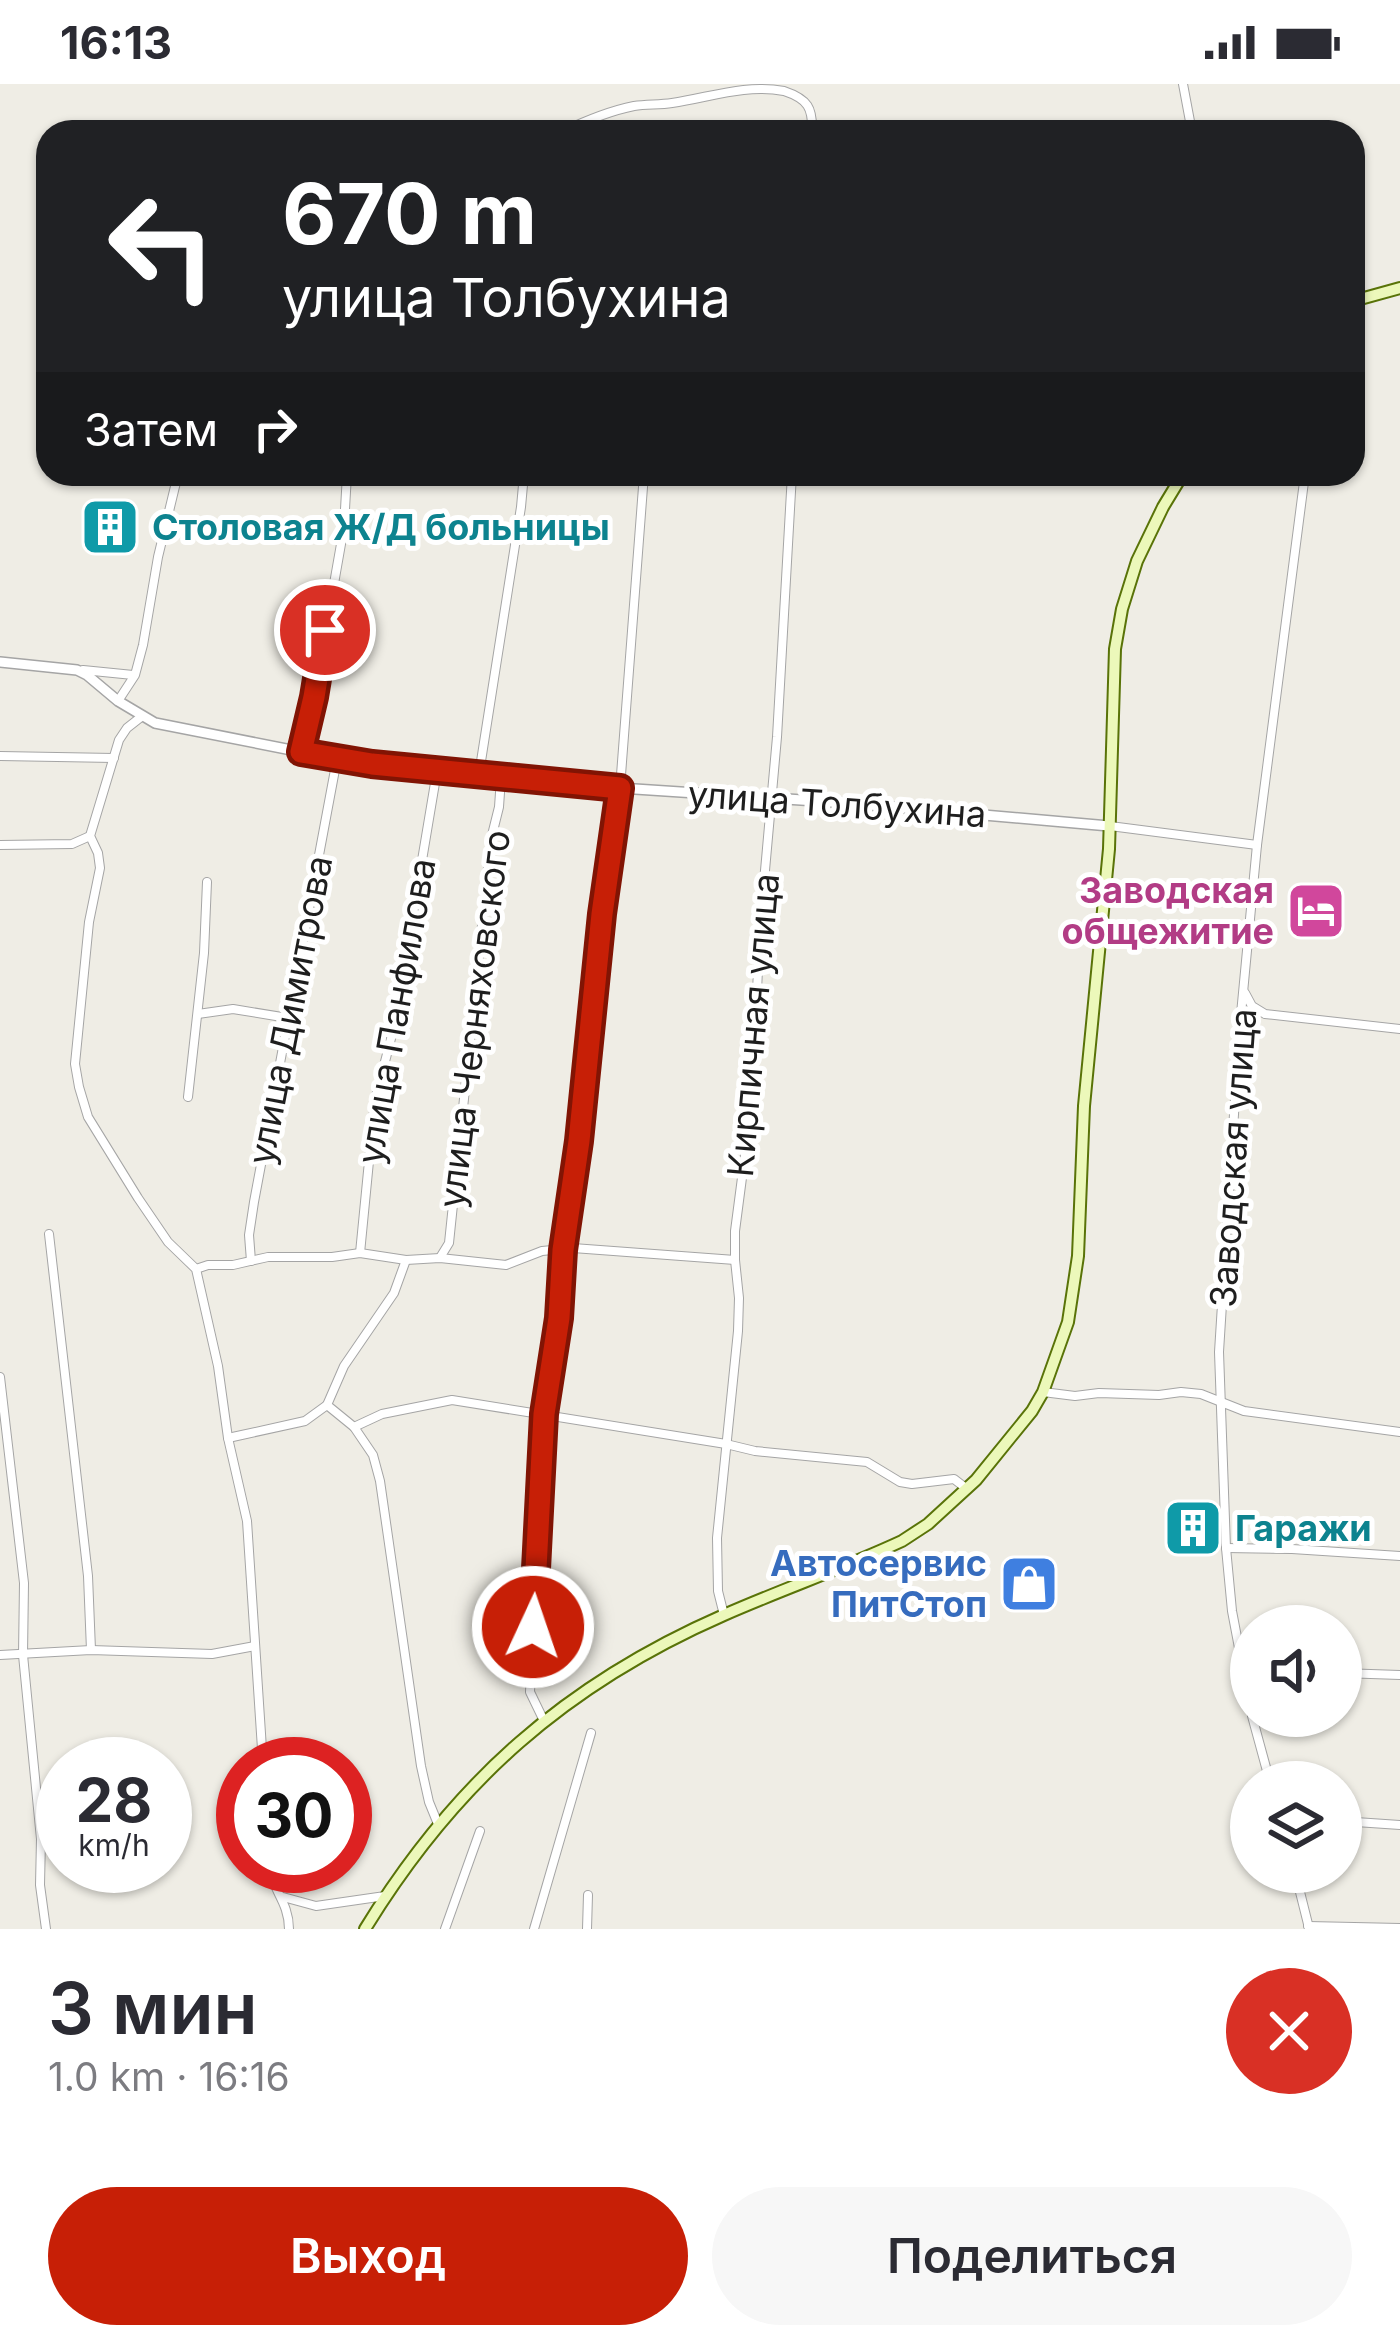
<!DOCTYPE html>
<html lang="ru">
<meta charset="utf-8">
<style>
body{margin:0;font-family:Inter,sans-serif;background:#f7f7f7;color:#2b2b33;height:100vh;display:flex;flex-direction:column;font-size:45px;white-space:nowrap}
*{box-sizing:border-box;margin:0}
p{font-size:39px;color:#7c7c81}
.icon{flex:none;width:66px;height:66px;fill:none;stroke:currentColor;stroke-width:2;stroke-linecap:round;stroke-linejoin:round}
.map{position:relative;height:1845px;overflow:hidden}
.sheet{display:flex;flex-direction:column;background:#fff;flex:1}
.sheet>*{flex:none}
.top-card{position:absolute;left:36px;top:36px;width:1329px;height:366px;border-radius:36px;box-shadow:0 3px 9px #0004;background:#202124;color:#fff;overflow:hidden}
.fabs{position:absolute;left:1230px;top:1521px;display:grid;gap:24px}
.fabs a{display:grid;place-items:center;width:132px;height:132px;border-radius:50%;background:#fff;box-shadow:0 3px 9px #0004;font-size:60px}
.speed{position:absolute;left:36px;top:1653px;display:flex;gap:24px;font-size:60px;font-weight:700;text-align:center}
.speed>*{display:grid;place-content:center;width:156px;height:156px;border-radius:50%;background:#fff;box-shadow:0 3px 9px #0004;line-height:1}
.speed small{font-size:30px;font-weight:400}
.speed .limit{border:18px solid #d22;background:#fff;color:#111}
.pin{position:absolute;display:grid;place-items:center;width:102px;height:102px;color:#fff;margin:-51px;border:6px solid #fff;border-radius:50%;box-shadow:0 3px 12px #0007}
.me{position:absolute;width:132px;margin:-66px;rotate:3deg;stroke-linejoin:round;filter:drop-shadow(0 0 9px #0008)}
.turn{display:flex;align-items:center;gap:42px;height:252px;padding:0 48px;font-size:54px}
.turn .icon{width:156px;height:156px;stroke-width:2.5}
.turn b{display:block;font-size:84px;line-height:102px}
.then{display:flex;align-items:center;height:114px;padding:0 48px;background:#0003;gap:24px;font-size:45px}
.round{display:grid;place-items:center;flex:none;width:126px;height:126px;border-radius:63px;background:#f7f7f7}
.summary{display:flex;align-items:center;justify-content:space-between;height:204px;padding:0 48px}
h1{font-size:72px;font-weight:600;line-height:90px}
.button{display:flex;gap:24px;margin-top:auto;padding:24px 48px}
.button a{flex:1;height:138px;border-radius:72px;background:#c71f06;color:#fff;font-size:48px;font-weight:600;line-height:138px;text-align:center}
.button a+a{background:#f7f7f7;color:#2b2b33}
.status{display:flex;justify-content:space-between;align-items:center;height:84px;padding:0 60px;background:#fff;direction:ltr}
.status svg{height:33px;fill:currentColor}
.map>svg:first-child{display:block}
.lines{fill:none;stroke-linecap:round;stroke-linejoin:round}
.minor-casing{stroke:#a5a5a5;stroke-width:10}
.tertiary-casing{stroke:#a5a5a5;stroke-width:12}
.secondary-casing{stroke:#597308;stroke-width:14}
.minor{stroke:#fff;stroke-width:8}
.tertiary{stroke:#fff;stroke-width:9}
.secondary{stroke:#ecf8ba;stroke-width:10}
.route-casing{stroke:#811404;stroke-width:30}
.route{stroke:#c71f06;stroke-width:21}
.labels{text-anchor:middle;stroke-width:10;stroke-linejoin:round;paint-order:stroke}
.culture-label{font-size:36px;font-weight:bold;fill:#0d838f;stroke:#fff;text-anchor:start}
.street-label{font-size:36px;fill:#1e1e1e;stroke:#fff}
.hotel-label{font-size:36px;font-weight:bold;fill:#b23c85;stroke:#fff;text-anchor:end}
.shop-label{font-size:36px;font-weight:bold;fill:#366cbe;stroke:#fff;text-anchor:end}
</style>
<div class="status"><b>16:13</b><svg viewBox="0 0 49 12"><path d="M0 12V9h3v3zM5 12V6h3v6zM10 12V3h3v9zM15 12V0h3v12zM26 1h20v11H26zM47 4h2v5h-2z"/></svg></div>
<div class="map">
<svg width="1400" height="1845" viewBox="0 0 1400 1845">
<rect width="100%" height="100%" fill="#efede5"/>
<g class="lines">
<defs>
<g id="minor">
<path d="M 1183,0 L 1192,48"/>
<path d="M 562,48 C 585,37 609,27 634,22 C 647,20 659,21 672,19 C 712,13 744,0 784,7 C 808,15 813,24 812,48"/>
<path d="M 83,586 L 133,591"/>
<path d="M 118,617 L 135,591 L 143,561 L 158,473 L 178,390"/>
<path d="M 141,633 L 127,644 L 119,656 L 90,752 L 98,769 L 100,784 L 89,838 L 75,980 L 79,1003 L 88,1033 L 138,1114 L 168,1158 L 196,1185 L 218,1282 L 228,1354 L 247,1437 L 263,1680"/>
<path d="M 301,668 L 314,613 L 344,443 L 347,390"/>
<path d="M 0,672 L 114,674"/>
<path d="M 479,690 L 521,423 L 524,390"/>
<path d="M 1110,742 L 1257,761"/>
<path d="M 0,761 L 72,760 L 90,752"/>
<path d="M 1245,909 L 1252,922 L 1265,930 L 1400,945"/>
<path d="M 198,930 L 233,925 L 288,934"/>
<path d="M 188,1013 L 204,869 L 207,798"/>
<path d="M 49,1150 L 88,1492 L 91,1566"/>
<path d="M 360,1169 L 375,1016 L 394,943 L 437,687"/>
<path d="M 441,1172 L 449,1159 L 491,755 L 499,723 L 501,694"/>
<path d="M 251,1177 L 249,1151 L 254,1118 L 337,675"/>
<path d="M 196,1185 L 208,1181 L 233,1181 L 268,1173 L 332,1173 L 360,1169 L 406,1176 L 440,1174 L 506,1181 L 542,1167 L 573,1164 L 735,1176"/>
<path d="M 0,1293 L 24,1499 L 23,1571 L 41,1755 L 40,1801 L 46,1845"/>
<path d="M 1043,1308 L 1075,1312 L 1099,1309 L 1159,1311 L 1181,1308 L 1201,1310 L 1244,1327 L 1400,1348"/>
<path d="M 327,1321 L 344,1282 L 394,1209 L 406,1176"/>
<path d="M 228,1354 L 305,1337 L 327,1321 L 354,1343"/>
<path d="M 1226,1464 L 1292,1465 L 1400,1472"/>
<path d="M 724,1531 L 718,1507 L 717,1454 L 738,1247 L 739,1214 L 735,1176 L 735,1147 L 748,1048 L 754,973 L 760,842 L 777,653 L 792,390"/>
<path d="M 0,1571 L 91,1566 L 212,1570 L 255,1562"/>
<path d="M 1341,1589 L 1400,1591"/>
<path d="M 1251,1627 L 1232,1527 L 1226,1464 L 1219,1268 L 1239,951 L 1257,761 L 1305,390"/>
<path d="M 1252,1632 L 1270,1698"/>
<path d="M 544,1637 L 530,1608 L 544,1330 L 559,1235 L 563,1166 L 579,1057 L 602,830 L 620,704 L 644,390"/>
<path d="M 1341,1737 L 1400,1741"/>
<path d="M 438,1740 L 429,1718 L 421,1682 L 380,1397 L 373,1371 L 354,1343 L 382,1330 L 452,1316 L 726,1360 L 755,1367 L 867,1378 L 900,1398 L 912,1400 L 954,1395 L 967,1405"/>
<path d="M 269,1782 C 272,1806 289,1818 289,1845"/>
<path d="M 1295,1788 L 1309,1844"/>
<path d="M 283,1813 L 316,1822 L 385,1812"/>
<path d="M 1308,1842 L 1400,1844"/>
<path d="M 445,1845 L 480,1747"/>
<path d="M 534,1845 L 591,1649"/>
<path d="M 587,1845 L 588,1811"/>
</g>
<path id="tertiary" d="M 0,578 L 77,586 L 87,591 L 118,617 L 155,639 L 337,675 L 620,704 L 847,719 L 1109,742"/>
<g id="secondary">
<path d="M 1353,217 L 1400,204"/>
<path d="M 365,1845 C 455,1698 566,1600 724,1531 C 783,1505 844,1484 902,1457 L 928,1440 L 976,1396 L 1032,1327 L 1043,1308 L 1068,1238 L 1078,1172 L 1084,1022 L 1109,765 L 1115,565 L 1122,525 L 1137,477 L 1163,423 L 1183,390"/>
</g>
</defs>
<use href="#minor" class="minor-casing"/>
<use href="#tertiary" class="tertiary-casing"/>
<use href="#secondary" class="secondary-casing"/>
<use href="#minor" class="minor"/>
<use href="#tertiary" class="tertiary"/>
<use href="#secondary" class="secondary"/>
</g>
<g class="lines">
<defs>
<path id="route" d="M 325,546 L 314,613 L 301,668 L 372,680 L 620,704 L 602,830 L 579,1057 L 563,1166 L 559,1234 L 544,1330 L 533,1543"/>
</defs>
<use href="#route" class="route-casing"/>
<use href="#route" class="route"/>
</g>
<defs>
<symbol id="building-square" viewBox="-11 -11 22 22"><rect x="-9" y="-9" width="18" height="18" rx="4" fill="#0f9aa8" stroke="#fff"/><path d="M-4-6H4V6H1V3H-1V6H-4ZM-2.5-4.3h1.7v1.8h-1.7ZM.8-4.3h1.7v1.8H.8ZM-2.5-1h1.7V.8h-1.7ZM.8-1h1.7V.8H.8Z" fill="#fff"/></symbol>
<symbol id="hotel-square" viewBox="-11 -11 22 22"><rect x="-9" y="-9" width="18" height="18" rx="4" fill="#d1479c" stroke="#fff"/><path d="M-6-4.5h1.5V1H6V5H4.5V3h-9V5H-6ZM-4 0a1.8 1.8 0 1 1 3.6 0ZM.5 0V-2.5h3Q6-2.5 6 0Z" fill="#fff"/></symbol>
<symbol id="shop-square" viewBox="-11 -11 22 22"><rect x="-9" y="-9" width="18" height="18" rx="4" fill="#3f7fe0" stroke="#fff"/><path d="M-5-2.5h2.3a2.7 3.5 0 0 1 5.4 0H5L5.5 6h-11ZM-1.5-2.5h3a1.5 2.3 0 0 0-3 0Z" fill="#fff"/></symbol>
</defs>
<g fill-rule="evenodd">
<use href="#building-square" x="77" y="410" width="66" height="66"/>
<use href="#hotel-square" x="1283" y="794" width="66" height="66"/>
<use href="#building-square" x="1160" y="1411" width="66" height="66"/>
<use href="#shop-square" x="996" y="1467" width="66" height="66"/>
</g>
<g class="labels">
<g class="culture-label">
<text x="152" y="456">Столовая Ж/Д больницы</text>
<text x="1235" y="1457">Гаражи</text>
</g>
<g class="street-label">
<text transform="translate(837 720) rotate(4)" y="13">улица Толбухина</text>
<text transform="translate(290 926) rotate(-79)" y="13">улица Димитрова</text>
<text transform="translate(396 927) rotate(-80)" y="13">улица Панфилова</text>
<text transform="translate(474 935) rotate(-83)" y="13">улица Черняховского</text>
<text transform="translate(753 941) rotate(-85)" y="13">Кирпичная улица</text>
<text transform="translate(1233 1074) rotate(-86)" y="13">Заводская улица</text>
</g>
<g class="hotel-label">
<text x="1274" y="819">Заводская<tspan x="1274" dy="41">общежитие</tspan></text>
</g>
<g class="shop-label">
<text x="987" y="1492">Автосервис<tspan x="987" dy="41">ПитСтоп</tspan></text>
</g>
</g>
</svg>
<div class="fabs">
<a><svg class="icon" aria-label="sound" viewBox="0 0 24 24"><path d="M4 9h4l5-4v14l-5-4H4zM17 9q2 3 0 6"/></svg></a>
<a><svg class="icon" aria-label="layers" viewBox="0 0 24 24"><path d="M12 4l9 5-9 5-9-5zM3 14l9 5 9-5"/></svg></a>
</div>
<div class="speed"><div>28<small>km/h</small></div><div class="limit">30</div></div>
<div class="pin" style="left:325px;top:546px;background:#d93025"><svg class="icon" aria-label="arrive" viewBox="0 0 24 24"><path d="M6 21V4h12l-3 4 3 4H6"/></svg></div>
<svg class="me" style="left:533px;top:1543px" viewBox="-20 -20 40 40"><circle r="17" fill="#c71f06" stroke="#fff" stroke-width="3"/><path d="M0-11L8 9 0 5-8 9z" fill="#fff"/></svg>
<div class="top-card">
<div class="turn"><svg class="icon" aria-label="left" viewBox="0 0 24 24"><path d="M17 20v-9H6M10 6l-5 5 5 5"/></svg><div><b>670 m</b>улица Толбухина</div></div>
<div class="then">Затем<svg class="icon" aria-label="right" viewBox="0 0 24 24"><path d="M7 20v-9h11M14 6l5 5-5 5"/></svg></div>
</div>
</div>
<section class="sheet">
<div class="summary"><div><h1>3 мин</h1><p>1.0 km · 16:16</p></div><a class="round" style="background:#d93025;color:#fff"><svg class="icon" aria-label="close" viewBox="0 0 24 24"><path d="M6 6l12 12M18 6L6 18"/></svg></a></div>
<div class="button"><a>Выход</a><a>Поделиться</a></div>
</section>
